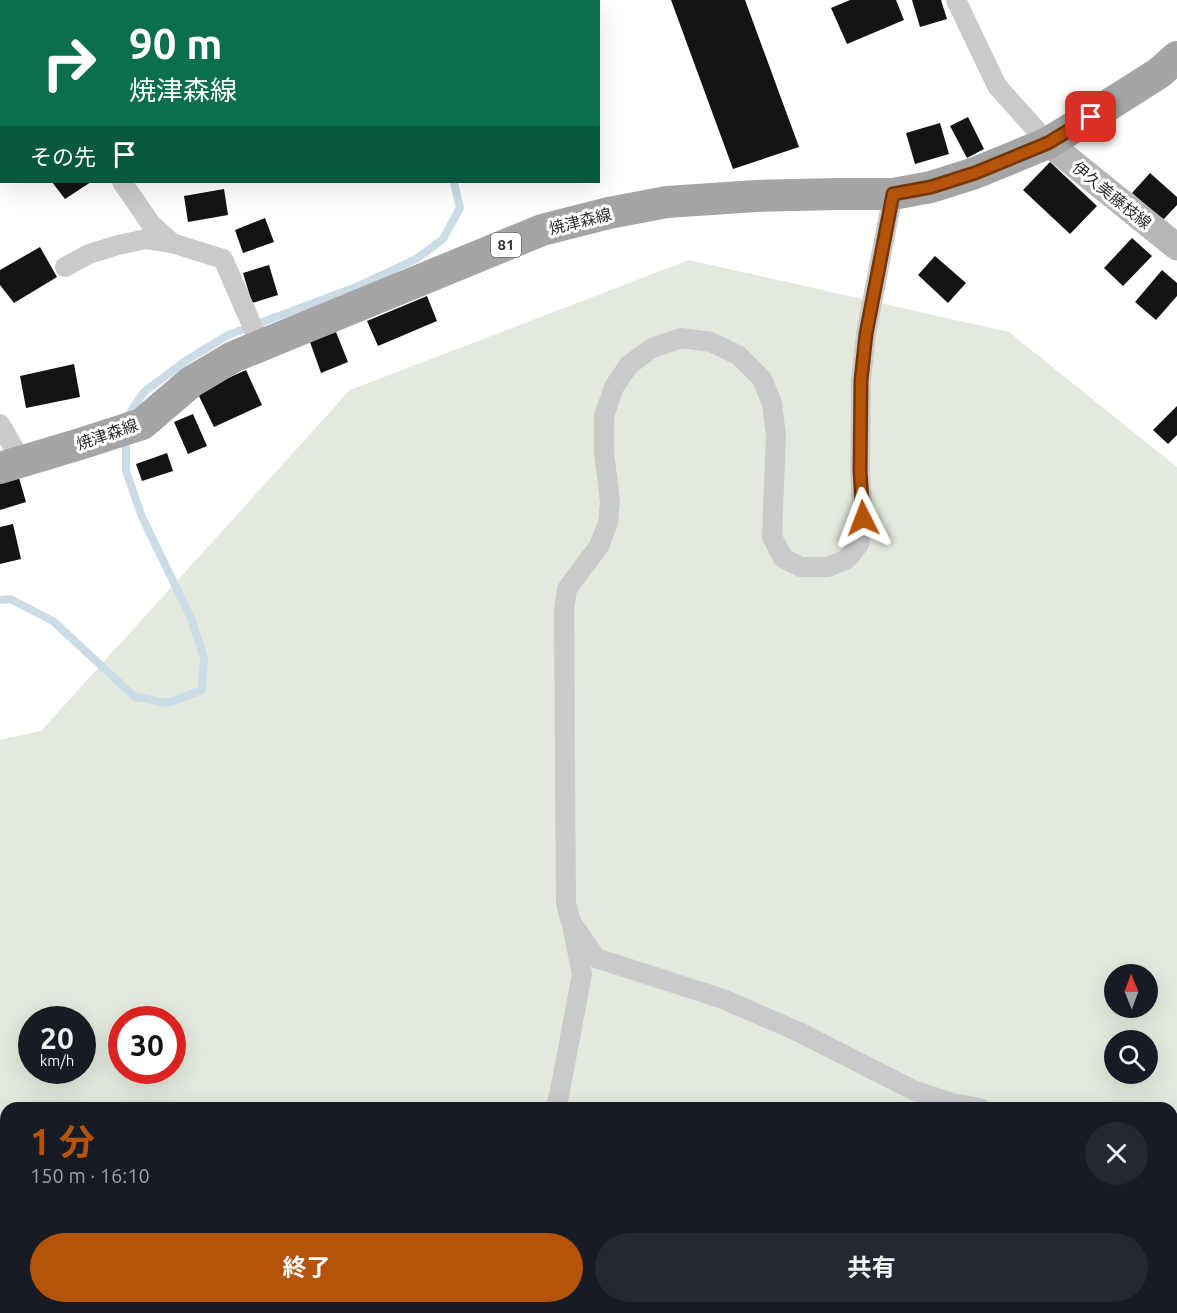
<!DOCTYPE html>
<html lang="ja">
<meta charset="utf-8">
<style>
body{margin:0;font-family:Ubuntu,"Noto Sans JP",sans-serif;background:#242831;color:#f1f3f6;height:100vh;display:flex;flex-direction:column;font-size:22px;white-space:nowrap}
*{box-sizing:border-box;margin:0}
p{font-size:20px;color:#9ea1a6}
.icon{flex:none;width:33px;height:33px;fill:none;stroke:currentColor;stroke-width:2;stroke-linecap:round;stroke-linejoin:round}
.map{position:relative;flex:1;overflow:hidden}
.drawer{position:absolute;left:0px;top:1102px;width:1178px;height:212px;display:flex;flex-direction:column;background:#171b24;border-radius:18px 18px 0 0;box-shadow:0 6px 24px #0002}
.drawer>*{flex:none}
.guide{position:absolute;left:0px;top:0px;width:600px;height:183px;box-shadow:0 6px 24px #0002;background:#0b6e4f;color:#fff;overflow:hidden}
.needle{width:39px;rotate:359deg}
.tools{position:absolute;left:1104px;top:964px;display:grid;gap:12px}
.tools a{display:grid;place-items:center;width:54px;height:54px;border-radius:50%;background:#171b24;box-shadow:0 6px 24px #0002;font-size:30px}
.speed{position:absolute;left:18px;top:1006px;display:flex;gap:12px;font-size:30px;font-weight:700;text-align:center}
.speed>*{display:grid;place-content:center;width:78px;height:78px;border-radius:50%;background:#171b24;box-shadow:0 6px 24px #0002;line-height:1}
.speed small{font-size:15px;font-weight:400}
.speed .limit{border:9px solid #d22;background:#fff;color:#111}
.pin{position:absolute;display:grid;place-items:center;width:51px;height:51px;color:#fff;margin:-26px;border-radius:12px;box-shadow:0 3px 9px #0006}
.me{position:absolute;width:66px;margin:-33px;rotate:357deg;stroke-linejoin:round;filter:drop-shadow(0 0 4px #0008)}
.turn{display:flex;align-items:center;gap:21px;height:126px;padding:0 30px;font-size:27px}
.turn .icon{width:78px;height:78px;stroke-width:2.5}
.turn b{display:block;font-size:42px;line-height:51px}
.then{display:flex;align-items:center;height:57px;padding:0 30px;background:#0003;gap:12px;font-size:22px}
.round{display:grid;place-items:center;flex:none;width:63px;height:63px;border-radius:32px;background:#242831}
.head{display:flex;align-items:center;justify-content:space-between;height:102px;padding:0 30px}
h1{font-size:36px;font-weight:700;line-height:45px;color:#b45309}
.primary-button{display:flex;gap:12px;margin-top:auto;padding:12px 30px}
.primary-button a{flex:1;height:69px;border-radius:36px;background:#b45309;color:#fff;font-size:24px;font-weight:700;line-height:69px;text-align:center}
.primary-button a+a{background:#242831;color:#f1f3f6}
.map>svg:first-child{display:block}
.green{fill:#e3e9dc;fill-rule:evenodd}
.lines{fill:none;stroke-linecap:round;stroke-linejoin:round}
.stream{stroke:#cbdce7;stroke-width:8}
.building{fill:#141414}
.street{stroke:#cacaca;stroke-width:20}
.secondary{stroke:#b7b7b7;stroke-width:27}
.primary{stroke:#a5a5a5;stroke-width:32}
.route-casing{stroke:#753606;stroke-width:15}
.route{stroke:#b45309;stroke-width:10}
.labels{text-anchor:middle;stroke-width:6;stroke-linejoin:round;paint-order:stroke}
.shield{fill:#fff;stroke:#6c6c6c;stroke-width:1.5}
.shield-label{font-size:15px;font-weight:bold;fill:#2d2d2d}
.street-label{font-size:16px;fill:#2d2d2d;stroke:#fff}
</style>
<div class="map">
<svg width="1177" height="1313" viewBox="0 0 1177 1313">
<rect width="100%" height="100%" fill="#fff"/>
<g class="green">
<path d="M 0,0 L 263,0 L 260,2 L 2,2 L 2,38 L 0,38 Z"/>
<path d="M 689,260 L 1009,332 L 1177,467 L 1177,1313 L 0,1313 L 0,740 L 41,731 L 350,390 ZM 1114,975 L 1148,975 L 1148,1008 L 1114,1008 ZM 32,1020 L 82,1020 L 82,1071 L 32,1071 ZM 122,1020 L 172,1020 L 172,1071 L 122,1071 ZM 1114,1041 L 1148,1041 L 1148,1074 L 1114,1074 ZM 6,1108 L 1172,1108 L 1172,1308 L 6,1308 Z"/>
</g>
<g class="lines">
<g class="stream">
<path d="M 422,2 L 423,0"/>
<path d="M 127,420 L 127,417 L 144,392 L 187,360 L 228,335 L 356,287 L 416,259 L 443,239 L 460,208 L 454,182"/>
<path d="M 0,600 L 10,599 L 53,621 L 135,697 L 168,703 L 202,690 L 204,658 L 191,618 L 142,517 L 126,471 L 126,438"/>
</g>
</g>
<g class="building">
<path d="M 671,0 L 745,0 L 799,147 L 733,169 Z"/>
<path d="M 850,0 L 896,0 L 904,20 L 847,44 L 831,8 Z"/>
<path d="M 912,0 L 941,0 L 947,19 L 920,27 Z"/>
<path d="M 968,117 L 984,149 L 967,158 L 950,126 Z"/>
<path d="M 940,123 L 949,154 L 915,164 L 906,133 Z"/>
<path d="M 1050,162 L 1097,206 L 1070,234 L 1023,190 Z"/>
<path d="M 1150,173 L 1177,197 L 1177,205 L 1163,220 L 1132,193 Z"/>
<path d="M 52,182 L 91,182 L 65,199 Z"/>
<path d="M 224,189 L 228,215 L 188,222 L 184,196 Z"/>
<path d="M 265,218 L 274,242 L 243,253 L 235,230 Z"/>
<path d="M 1132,238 L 1152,256 L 1123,286 L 1104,268 Z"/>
<path d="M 40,247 L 57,277 L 14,303 L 0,285 L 0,270 Z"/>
<path d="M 935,256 L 966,283 L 948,303 L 918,275 Z"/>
<path d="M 269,265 L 278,295 L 252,303 L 243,273 Z"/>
<path d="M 1162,270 L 1177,283 L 1177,296 L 1156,320 L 1135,302 Z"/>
<path d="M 427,296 L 437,321 L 378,346 L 367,321 Z"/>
<path d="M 336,332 L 348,362 L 321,373 L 310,342 Z"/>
<path d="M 74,364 L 80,397 L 26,408 L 20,376 Z"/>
<path d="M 246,370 L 262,405 L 214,427 L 197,392 Z"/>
<path d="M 1177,406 L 1177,435 L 1168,444 L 1153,430 Z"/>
<path d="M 193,414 L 207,446 L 188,454 L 174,422 Z"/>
<path d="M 167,453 L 173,471 L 142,481 L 136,464 Z"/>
<path d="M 19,478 L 26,502 L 0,510 L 0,484 Z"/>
<path d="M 13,524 L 21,559 L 0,564 L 0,527 Z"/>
</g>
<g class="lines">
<g class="street">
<path d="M 956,0 L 997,86 L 1048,143"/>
<path d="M 122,182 L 151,224 L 172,243 L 223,259 L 261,346"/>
<path d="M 893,194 L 866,334 L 861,380 L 860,471 L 863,518 L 859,544 L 847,559 L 828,567 L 801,567 L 783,558 L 772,537 L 776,436 L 772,403 L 762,379 L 738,355 L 711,342 L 681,338 L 652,348 L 629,365 L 614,387 L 604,416 L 604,452 L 610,502 L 608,523 L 599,546 L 567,589 L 564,611 L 566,903 L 571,922 L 596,958 L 723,999 L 799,1032 L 913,1090 L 952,1103 L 980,1108"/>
<path d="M 65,267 L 89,254 L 118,245 L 146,239 L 172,243"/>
<path d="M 0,424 L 22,462"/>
<path d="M 555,1108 L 559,1096 L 582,974 L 573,930"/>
<path d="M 1172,1144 L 1177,1152"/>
<path d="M 33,1313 L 33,1308"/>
</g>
<path class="secondary" d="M 1048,143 L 1177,247"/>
<path class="primary" d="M 0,468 L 80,444 L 142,424 L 191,382 L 233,357 L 542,230 L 609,213 L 667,202 L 756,196 L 837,194 L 893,194 L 931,187 L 975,173 L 1048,143 L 1074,127 L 1159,73 L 1177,57"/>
</g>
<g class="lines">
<defs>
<path id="route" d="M 863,518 L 860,471 L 861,380 L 866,334 L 893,194 L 931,187 L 975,173 L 1048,143 L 1091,117"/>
</defs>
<use href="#route" class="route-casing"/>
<use href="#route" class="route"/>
</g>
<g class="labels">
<rect class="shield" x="491" y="233" width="30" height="24" rx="4.5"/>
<g class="shield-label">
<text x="506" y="250">81</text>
</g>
<g class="street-label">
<text transform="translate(1112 195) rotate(39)" y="6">伊久美藤枝線</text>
<text transform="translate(580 221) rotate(-14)" y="6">焼津森線</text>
<text transform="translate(107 434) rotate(-19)" y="6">焼津森線</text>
</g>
</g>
</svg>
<div class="tools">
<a><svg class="needle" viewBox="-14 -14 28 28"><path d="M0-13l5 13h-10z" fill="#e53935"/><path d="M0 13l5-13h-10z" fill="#9ea1a6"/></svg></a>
<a><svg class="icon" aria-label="search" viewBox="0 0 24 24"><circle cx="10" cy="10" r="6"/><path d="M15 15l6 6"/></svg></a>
</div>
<div class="speed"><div>20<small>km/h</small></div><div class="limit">30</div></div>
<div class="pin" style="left:1091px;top:117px;background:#d93025"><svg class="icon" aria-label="arrive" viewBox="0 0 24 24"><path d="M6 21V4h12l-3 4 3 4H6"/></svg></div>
<svg class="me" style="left:863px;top:518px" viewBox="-20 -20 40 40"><path d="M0-17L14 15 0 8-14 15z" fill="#b45309" stroke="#fff" stroke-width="4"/></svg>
<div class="guide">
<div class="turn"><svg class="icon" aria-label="right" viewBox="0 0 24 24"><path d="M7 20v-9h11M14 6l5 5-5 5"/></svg><div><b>90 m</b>焼津森線</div></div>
<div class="then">その先<svg class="icon" aria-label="arrive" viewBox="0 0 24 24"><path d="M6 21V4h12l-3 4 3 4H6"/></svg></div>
</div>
<section class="drawer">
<div class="head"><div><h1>1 分</h1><p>150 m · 16:10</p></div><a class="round"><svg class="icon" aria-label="close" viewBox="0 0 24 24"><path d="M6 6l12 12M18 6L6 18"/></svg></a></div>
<div class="primary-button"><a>終了</a><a>共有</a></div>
</section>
</div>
